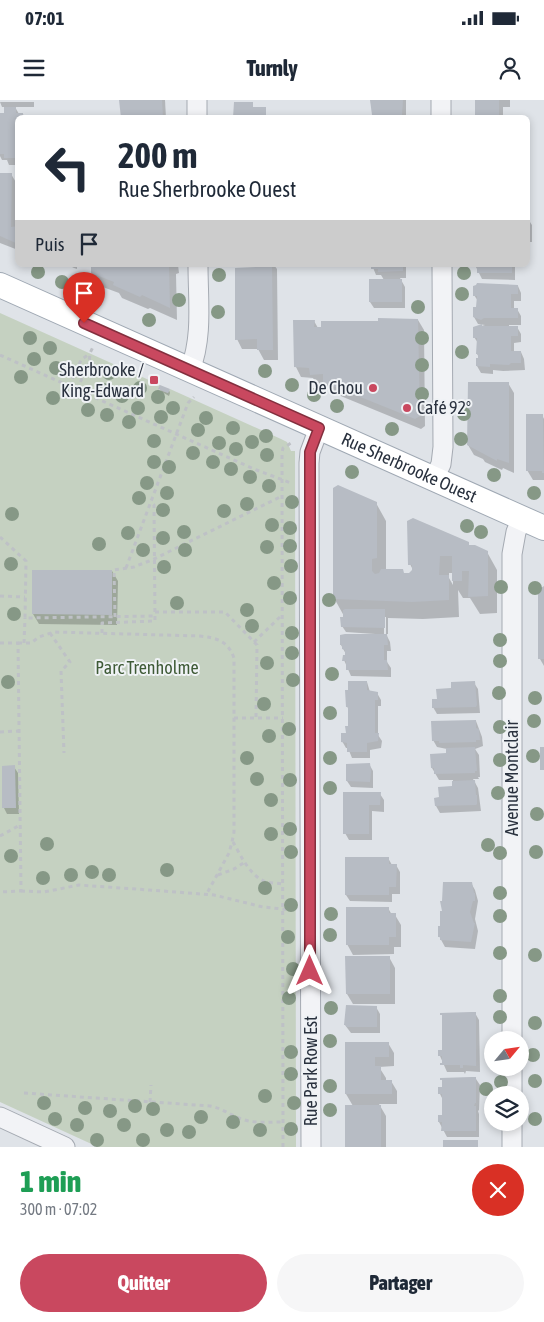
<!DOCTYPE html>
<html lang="fr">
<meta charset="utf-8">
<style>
body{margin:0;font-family:"Asap Condensed",sans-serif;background:#f6f6f7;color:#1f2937;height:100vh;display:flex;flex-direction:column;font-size:19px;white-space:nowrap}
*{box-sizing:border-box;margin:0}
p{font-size:16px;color:#747a83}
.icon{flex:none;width:28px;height:28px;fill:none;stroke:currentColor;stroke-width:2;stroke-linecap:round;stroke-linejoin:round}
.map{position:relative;height:1047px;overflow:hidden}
.side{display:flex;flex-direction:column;background:#fff;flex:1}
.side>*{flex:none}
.top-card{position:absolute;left:15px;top:15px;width:515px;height:152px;border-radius:8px;box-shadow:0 2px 8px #0003;background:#fff;color:#1f2937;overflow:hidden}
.needle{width:32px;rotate:61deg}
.fabs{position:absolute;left:484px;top:931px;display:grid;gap:10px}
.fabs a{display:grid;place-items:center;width:45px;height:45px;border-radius:50%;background:#fff;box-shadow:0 2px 8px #0003;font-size:25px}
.pin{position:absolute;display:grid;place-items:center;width:42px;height:42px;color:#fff;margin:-51px -21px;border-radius:50% 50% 50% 0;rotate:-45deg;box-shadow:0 0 5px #0007}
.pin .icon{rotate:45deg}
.me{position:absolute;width:55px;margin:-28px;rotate:0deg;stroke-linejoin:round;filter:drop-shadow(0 0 4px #0008)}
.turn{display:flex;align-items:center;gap:18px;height:105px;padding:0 20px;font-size:22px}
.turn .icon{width:65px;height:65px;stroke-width:2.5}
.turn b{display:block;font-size:35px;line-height:42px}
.then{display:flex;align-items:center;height:48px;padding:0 20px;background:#0003;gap:10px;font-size:19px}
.round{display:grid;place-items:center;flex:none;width:52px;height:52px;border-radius:26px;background:#f6f6f7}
.overview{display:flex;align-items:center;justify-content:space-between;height:85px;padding:0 20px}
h1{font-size:30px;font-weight:800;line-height:38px;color:#1e9e55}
.primary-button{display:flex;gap:10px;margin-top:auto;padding:10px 20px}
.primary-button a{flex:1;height:58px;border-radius:30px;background:#c9485f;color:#fff;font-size:20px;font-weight:800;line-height:58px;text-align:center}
.primary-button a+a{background:#f6f6f7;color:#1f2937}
.status{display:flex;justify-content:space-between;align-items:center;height:35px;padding:0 25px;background:#fff;direction:ltr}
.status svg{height:14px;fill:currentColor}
header{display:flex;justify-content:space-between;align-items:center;height:65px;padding:0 20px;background:#fff;font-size:22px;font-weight:800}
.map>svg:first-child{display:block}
.green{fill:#c5d1c1}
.shadow{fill:#0003;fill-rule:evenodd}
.building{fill:#b7bcc4}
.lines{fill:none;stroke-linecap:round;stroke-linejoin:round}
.minor-casing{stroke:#a5aab2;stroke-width:21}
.major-casing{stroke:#9fa8b3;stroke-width:26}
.path{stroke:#bec1c6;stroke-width:3;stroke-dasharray:4 4;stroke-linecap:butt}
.minor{stroke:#f2f3f6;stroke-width:19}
.major{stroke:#fff;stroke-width:24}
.tree{fill:#869886}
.route-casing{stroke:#832f3e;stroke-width:12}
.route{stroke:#c9485f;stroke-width:9}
.poi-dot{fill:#c9485f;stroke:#eff2f5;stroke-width:2}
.labels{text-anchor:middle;stroke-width:4;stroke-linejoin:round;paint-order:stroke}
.poi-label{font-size:18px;fill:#29313e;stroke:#eff2f5;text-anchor:end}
.street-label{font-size:18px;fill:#29313e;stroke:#eff2f5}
.park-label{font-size:18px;fill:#3e5a36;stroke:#eff2f5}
</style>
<div class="status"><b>07:01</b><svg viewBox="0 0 49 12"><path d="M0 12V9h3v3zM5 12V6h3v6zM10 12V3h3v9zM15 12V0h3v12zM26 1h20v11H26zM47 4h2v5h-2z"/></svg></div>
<header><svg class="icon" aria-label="menu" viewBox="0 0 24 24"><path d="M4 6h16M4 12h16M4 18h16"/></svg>Turnly<svg class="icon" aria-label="person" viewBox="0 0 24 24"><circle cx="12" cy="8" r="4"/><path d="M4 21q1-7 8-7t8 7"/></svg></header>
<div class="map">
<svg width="544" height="1047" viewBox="0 0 544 1047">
<rect width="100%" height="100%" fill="#dfe3e8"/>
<path class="green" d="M 0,213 L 160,285 L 159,290 L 168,293 L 170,289 L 281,339 L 287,342 L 291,351 L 295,351 L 296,1047 L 98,1047 L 0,1002 Z"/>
<g class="shadow">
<path d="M 121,0 L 165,0 L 166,18 L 122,18 Z"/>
<path d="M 372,0 L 406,0 L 406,18 L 375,18 L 373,14 Z"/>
<path d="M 476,0 L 510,0 L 510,7 L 503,7 L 503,18 L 477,18 Z"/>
<path d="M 0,2 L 34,2 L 34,7 L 15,7 L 19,14 L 23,14 L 25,18 L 18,18 L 18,65 L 9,65 L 7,60 L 2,60 L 0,56 L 0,14 L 5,14 L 5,7 L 2,7 Z"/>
<path d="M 0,74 L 11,74 L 17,84 L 18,150 L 0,143 Z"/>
<path d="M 528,119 L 532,125 L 532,142 L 528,142 Z"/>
<path d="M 68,165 L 77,165 L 77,169 L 74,168 Z"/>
<path d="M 92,165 L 178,165 L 179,173 L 176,174 L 177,220 L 150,208 L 148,209 L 122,198 L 119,193 L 100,186 L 92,173 Z"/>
<path d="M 258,165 L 274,165 L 277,169 L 278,260 L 264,260 L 258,249 L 242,249 L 237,239 Z"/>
<path d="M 372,165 L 406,165 L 406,178 L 400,178 L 405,187 L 405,208 L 374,208 L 370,202 L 384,180 L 381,175 L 376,175 Z"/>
<path d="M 475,165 L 515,165 L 515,180 L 482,179 Z"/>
<path d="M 518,186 L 521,193 L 521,201 L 514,201 L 514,209 L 517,209 L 521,216 L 521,225 L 509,225 L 509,227 L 517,227 L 521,234 L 521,242 L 514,243 L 514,252 L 521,252 L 524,259 L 525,270 L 503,271 L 493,270 L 493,274 L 481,273 L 477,266 L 480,259 L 477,254 L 478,243 L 474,237 L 474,228 L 485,225 L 478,224 L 474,217 L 478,208 L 478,201 L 474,195 Z"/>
<path d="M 418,220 L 424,230 L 425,326 L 421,329 L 331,292 L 326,284 L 317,285 L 313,278 L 301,277 L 296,267 L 314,221 L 318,228 Z"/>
<path d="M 508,283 L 514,293 L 514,373 L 503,368 L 502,370 L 485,362 L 483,359 L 474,355 L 468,345 Z"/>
<path d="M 160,289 L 169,290 L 170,293 L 169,296 L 162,292 Z"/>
<path d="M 542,315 L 544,319 L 544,380 L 533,380 L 527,370 Z"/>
<path d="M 376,403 L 386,421 L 386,470 L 410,475 L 413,470 L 410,464 L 470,446 L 487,452 L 497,470 L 497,513 L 480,514 L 470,498 L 463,498 L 458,490 L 459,517 L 423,519 L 388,518 L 388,534 L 386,534 L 386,517 L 384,517 L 384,534 L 386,534 L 390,542 L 391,551 L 387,551 L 387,562 L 391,568 L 391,577 L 351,576 L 344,560 L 347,556 L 341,545 L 375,536 L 375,534 L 346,532 L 342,526 L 344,516 L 334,498 ZM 449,473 L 453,473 L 453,485 L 449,478 Z"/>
<path d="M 112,471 L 118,481 L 117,525 L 39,524 L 33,514 Z"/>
<path d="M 544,488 L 544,566 L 540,559 Z"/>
<path d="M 367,582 L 370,592 L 377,593 L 381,600 L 381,606 L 378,606 L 378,635 L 382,641 L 381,648 L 370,650 L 370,658 L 352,658 L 348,648 L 346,648 L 342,641 L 349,627 L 349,611 L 347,606 Z"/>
<path d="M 474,583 L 478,589 L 480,613 L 437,614 L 433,607 L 438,600 L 452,589 Z"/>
<path d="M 476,621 L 482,637 L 483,646 L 475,649 L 479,655 L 480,677 L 478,677 L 479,679 L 473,679 L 478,688 L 481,711 L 440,713 L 436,706 L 440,698 L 453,688 L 453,680 L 439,680 L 432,668 L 447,655 L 447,649 L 437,647 L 433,640 Z"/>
<path d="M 369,664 L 373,671 L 373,688 L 351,687 L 347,681 Z"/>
<path d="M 14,667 L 18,673 L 19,714 L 7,714 L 4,708 Z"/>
<path d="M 345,693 L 380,694 L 384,700 L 384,712 L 372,711 L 372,740 L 349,740 L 345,733 Z"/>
<path d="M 388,758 L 392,765 L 396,765 L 400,772 L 400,794 L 392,794 L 392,802 L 350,801 L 346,795 Z"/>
<path d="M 471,783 L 475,790 L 478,801 L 475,819 L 478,831 L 475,849 L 445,847 L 439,836 Z"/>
<path d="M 388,808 L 392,815 L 395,815 L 401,825 L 401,847 L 394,847 L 394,854 L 353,855 L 347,844 Z"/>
<path d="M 347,857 L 389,857 L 395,868 L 395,904 L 353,904 L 347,894 Z"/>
<path d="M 376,907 L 380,914 L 380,933 L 351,933 L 345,925 Z"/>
<path d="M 475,913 L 479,920 L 480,972 L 466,971 L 465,974 L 464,972 L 447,972 L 440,956 L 440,951 L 443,951 Z"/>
<path d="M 346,943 L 388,943 L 394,953 L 394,966 L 379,967 L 386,978 L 386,981 L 391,981 L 397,991 L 397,1004 L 379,1004 L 386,1016 L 386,1047 L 346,1047 L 353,1006 L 346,994 Z"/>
<path d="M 476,979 L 480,985 L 479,1010 L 478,1011 L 479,1014 L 479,1037 L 447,1037 L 439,1022 L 443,1016 L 443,1000 L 440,994 Z"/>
</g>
<g class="building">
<path d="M 119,0 L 162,0 L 163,18 L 121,18 Z"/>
<path d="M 370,0 L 403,0 L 402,15 L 372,15 Z"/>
<rect x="475" y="0" width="24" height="18"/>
<path d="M 234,2 L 253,2 L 253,7 L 266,7 L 266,15 L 272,15 L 272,18 L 233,18 Z"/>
<path d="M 4,7 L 16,7 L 16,13 L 23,13 L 23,18 L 18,18 L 17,58 L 4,58 L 4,54 L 0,54 L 0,13 L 4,13 Z"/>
<path d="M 0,73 L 12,73 L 11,127 L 18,126 L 18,144 L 0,136 Z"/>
<path d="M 91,165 L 169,165 L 170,208 L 142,195 L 140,197 L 113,185 L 114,182 L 91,173 Z"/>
<path d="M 256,165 L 272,165 L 273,250 L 257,250 L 257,239 L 235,240 L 235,168 L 256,167 Z"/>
<path d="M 371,165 L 403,165 L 403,171 L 378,172 L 378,169 L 371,169 Z"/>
<path d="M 473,165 L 512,165 L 512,173 L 477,173 L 477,167 L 474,167 Z"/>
<rect x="369" y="179" width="33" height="23"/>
<path d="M 477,183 L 518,185 L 518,194 L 511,194 L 511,208 L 518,208 L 518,218 L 484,218 L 481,220 L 473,217 L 473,207 L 476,207 L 477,196 L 473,196 L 473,186 L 476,185 Z"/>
<path d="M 378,218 L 418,219 L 420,316 L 415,319 L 323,282 L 323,274 L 310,275 L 309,268 L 294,267 L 293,220 L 315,220 L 314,227 L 321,227 L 321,221 L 378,221 Z"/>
<path d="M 482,224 L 482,226 L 518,226 L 518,236 L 511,236 L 511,251 L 521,251 L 521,263 L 511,263 L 509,265 L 490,264 L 490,267 L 476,266 L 476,258 L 478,258 L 478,254 L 476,254 L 477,238 L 473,238 L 473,227 Z"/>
<path d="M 468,282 L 509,282 L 509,363 L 497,359 L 497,361 L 467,345 Z"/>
<path d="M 160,285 L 170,289 L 168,293 L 158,289 Z"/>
<path d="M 526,314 L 543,314 L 544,373 L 542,373 L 542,371 L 526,371 Z"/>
<path d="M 338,385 L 377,402 L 377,458 L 372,459 L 372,471 L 375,474 L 379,473 L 381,469 L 403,469 L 404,473 L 409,473 L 412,470 L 412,465 L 408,465 L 407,421 L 413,418 L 469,442 L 469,445 L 475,445 L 488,451 L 488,496 L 468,497 L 469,471 L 462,471 L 462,481 L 452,481 L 452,456 L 440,456 L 439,475 L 449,475 L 449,500 L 412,502 L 333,499 L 333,388 Z"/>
<path d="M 32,470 L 112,470 L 112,515 L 32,514 Z"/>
<path d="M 544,486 L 544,559 L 538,559 L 538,490 Z"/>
<path d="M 345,509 L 385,509 L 385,528 L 341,527 L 340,517 L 343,517 L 343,510 Z"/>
<path d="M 345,534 L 387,534 L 388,545 L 384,545 L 384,560 L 387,560 L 388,570 L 346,570 L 346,561 L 342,561 L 343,555 L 345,555 L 345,550 L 342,549 L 342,545 L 340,545 L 340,535 Z"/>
<path d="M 348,581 L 367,581 L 367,590 L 378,592 L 378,600 L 375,600 L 375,633 L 379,633 L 378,641 L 367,643 L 367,652 L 347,652 L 347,643 L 341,642 L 341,633 L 346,633 L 345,626 L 348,626 L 348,607 L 346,607 L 345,590 L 348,590 Z"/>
<path d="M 475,581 L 477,605 L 476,607 L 432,608 L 432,599 L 437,599 L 436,589 L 451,588 L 451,582 Z"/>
<path d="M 476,620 L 476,628 L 479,629 L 480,640 L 476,640 L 476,642 L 439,643 L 439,641 L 432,641 L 431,621 Z"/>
<path d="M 475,647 L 477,671 L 475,671 L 475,673 L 434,674 L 434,668 L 431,668 L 430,654 L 446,653 L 446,648 Z"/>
<rect x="540" y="647" width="4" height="23"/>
<path d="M 370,663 L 371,671 L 370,682 L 346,681 L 346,664 Z"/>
<path d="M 15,665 L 16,708 L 2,708 L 2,666 Z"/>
<path d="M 475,680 L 476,695 L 477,695 L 477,704 L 476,705 L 435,706 L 434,698 L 439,697 L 438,687 L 452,686 L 452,681 Z"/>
<path d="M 343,692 L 381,692 L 380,705 L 369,705 L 369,734 L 343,734 Z"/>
<path d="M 345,757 L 389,757 L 389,764 L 397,764 L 396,787 L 389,787 L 389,795 L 345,795 Z"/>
<path d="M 443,782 L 472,782 L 474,793 L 475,793 L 475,801 L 473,801 L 470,812 L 474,823 L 475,823 L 471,842 L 440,840 L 440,837 L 438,837 L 438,826 L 440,826 L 440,811 L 442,811 L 440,801 L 442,801 Z"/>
<path d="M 346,807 L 389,807 L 389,813 L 396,813 L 396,837 L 389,837 L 389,845 L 346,845 Z"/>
<path d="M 345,856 L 390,856 L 390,894 L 346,894 Z"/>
<path d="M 346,905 L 377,906 L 377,927 L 346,927 L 346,925 L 344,925 Z"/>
<path d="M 471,912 L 476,912 L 476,966 L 463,965 L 463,968 L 460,968 L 460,965 L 440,965 L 440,963 L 442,963 L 442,956 L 438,956 L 438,950 L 442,950 L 442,915 L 440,915 L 440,913 Z"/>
<path d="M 345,942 L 389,942 L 389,957 L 375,957 L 375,966 L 381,966 L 381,980 L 392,980 L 392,994 L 345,994 Z"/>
<path d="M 471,977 L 476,977 L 476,1003 L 475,1003 L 474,1006 L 476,1006 L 476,1031 L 441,1031 L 442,1022 L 438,1022 L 438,1015 L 442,1015 L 442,994 L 438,994 L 438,987 L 442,987 L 442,980 L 440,980 L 440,978 Z"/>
<rect x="345" y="1005" width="36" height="42"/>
<rect x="443" y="1040" width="35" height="7"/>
</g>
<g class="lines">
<defs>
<g id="minor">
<path d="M 197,0 L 197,18"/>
<path d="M 441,0 L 441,18"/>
<path d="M 190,270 C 203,237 198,200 198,165"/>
<path d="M 434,379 L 441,364 L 443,347 L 442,165"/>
<path d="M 512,940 L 512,454 L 516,432 L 522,418"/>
<path d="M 512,995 L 512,968"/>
<path d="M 0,1017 L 65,1047"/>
<path d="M 311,1047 L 309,363 L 310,352 L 319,328"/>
<path d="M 512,1047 L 512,1022"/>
</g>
<g id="major">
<path id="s1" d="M 0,185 L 544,428"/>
</g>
</defs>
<use href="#minor" class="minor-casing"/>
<use href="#major" class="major-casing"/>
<g class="path">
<path d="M 0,255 L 254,369 L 291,383"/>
<path d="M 69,286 L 81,260 L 89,254"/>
<path d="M 77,289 L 89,264 L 90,253 L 93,247"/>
<path d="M 0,437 L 26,461 L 25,518 L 155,516"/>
<path d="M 126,468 L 188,303 L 194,297"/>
<path d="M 0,496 L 25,497"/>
<path d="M 155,512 L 225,512 L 257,545 L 256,618"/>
<path d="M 115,517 L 114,470 L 134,467 L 154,459 L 282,396"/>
<path d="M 50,533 L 70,562 L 61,571 L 64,653"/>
<path d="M 102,533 L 102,523 L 155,521 L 154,405 L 151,401"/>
<path d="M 254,542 L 282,515"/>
<path d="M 0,543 L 18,543 L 21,791 L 0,792"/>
<path d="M 18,543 L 31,543 L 39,537 L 54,532 L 200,536 C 217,538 228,541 234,558 L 234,732 L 232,742 L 229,753 L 206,795"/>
<path d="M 24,543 L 25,518"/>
<path d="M 234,618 L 283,618"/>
<path d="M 0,632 L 19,631"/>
<path d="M 0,736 L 20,725"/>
<path d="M 233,742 C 241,756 250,776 266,782 C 271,783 277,783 282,784"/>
<path d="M 218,775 L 234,769 L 245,762"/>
<path d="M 21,791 L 44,792 L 79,785 L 163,791 L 214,795 L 263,807 L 292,810"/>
<path d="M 24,993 L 210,1006 C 221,1008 229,1014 239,1018 C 253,1024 268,1022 283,1022"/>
<path d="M 150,1002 L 151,985"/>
<path d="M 283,1047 L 282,353 L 283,348 L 291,343"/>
</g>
<use href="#minor" class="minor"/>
<use href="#major" class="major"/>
</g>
<g class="tree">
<circle cx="38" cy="172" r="7"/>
<circle cx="464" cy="173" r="7"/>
<circle cx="219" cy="175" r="7"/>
<circle cx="62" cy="182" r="7"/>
<circle cx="462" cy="194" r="7"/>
<circle cx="95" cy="195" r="7"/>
<circle cx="179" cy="200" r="7"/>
<circle cx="418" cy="207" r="7"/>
<circle cx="218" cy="212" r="7"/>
<circle cx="149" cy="220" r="7"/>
<circle cx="30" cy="238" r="7"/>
<circle cx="422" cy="238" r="7"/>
<circle cx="50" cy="248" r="7"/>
<circle cx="462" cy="252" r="7"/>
<circle cx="34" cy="259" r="7"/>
<circle cx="422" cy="265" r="7"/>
<circle cx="56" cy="268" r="7"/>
<circle cx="265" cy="271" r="7"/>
<circle cx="109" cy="273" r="7"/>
<circle cx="21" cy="277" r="7"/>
<circle cx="292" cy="285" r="7"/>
<circle cx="140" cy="288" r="7"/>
<circle cx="104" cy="290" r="7"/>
<circle cx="422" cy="294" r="7"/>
<circle cx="314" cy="295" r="7"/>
<circle cx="122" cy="296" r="7"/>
<circle cx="158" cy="297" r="7"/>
<circle cx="53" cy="298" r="7"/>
<circle cx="337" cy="306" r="7"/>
<circle cx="138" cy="308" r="7"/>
<circle cx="173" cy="308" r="7"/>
<circle cx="88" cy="310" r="7"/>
<circle cx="464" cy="314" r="7"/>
<circle cx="107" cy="315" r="7"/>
<circle cx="161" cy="317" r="7"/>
<circle cx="206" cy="318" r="7"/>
<circle cx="129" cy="322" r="7"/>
<circle cx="233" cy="328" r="7"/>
<circle cx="392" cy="329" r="7"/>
<circle cx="198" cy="330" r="7"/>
<circle cx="266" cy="336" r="7"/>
<circle cx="461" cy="339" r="7"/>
<circle cx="154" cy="341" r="7"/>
<circle cx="252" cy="342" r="7"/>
<circle cx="219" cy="343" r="7"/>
<circle cx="236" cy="349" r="7"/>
<circle cx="193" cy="353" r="7"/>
<circle cx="267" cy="355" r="7"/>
<circle cx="154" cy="362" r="7"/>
<circle cx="213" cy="362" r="7"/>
<circle cx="169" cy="367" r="7"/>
<circle cx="231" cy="369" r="7"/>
<circle cx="352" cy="372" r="7"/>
<circle cx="494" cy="375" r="7"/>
<circle cx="250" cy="377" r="7"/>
<circle cx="147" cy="383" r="7"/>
<circle cx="269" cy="386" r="7"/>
<circle cx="167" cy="393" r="7"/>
<circle cx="534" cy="393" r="7"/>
<circle cx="139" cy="398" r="7"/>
<circle cx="292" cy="402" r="7"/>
<circle cx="247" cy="404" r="7"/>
<circle cx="163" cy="410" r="7"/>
<circle cx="224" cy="411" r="7"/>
<circle cx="12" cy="414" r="7"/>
<circle cx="272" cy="425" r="7"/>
<circle cx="467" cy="426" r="7"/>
<circle cx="290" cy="428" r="7"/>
<circle cx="184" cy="432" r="7"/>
<circle cx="481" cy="432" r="7"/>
<circle cx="128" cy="433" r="7"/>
<circle cx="163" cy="438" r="7"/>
<circle cx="99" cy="444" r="7"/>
<circle cx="290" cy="446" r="7"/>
<circle cx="267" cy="447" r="7"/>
<circle cx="143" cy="450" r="7"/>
<circle cx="185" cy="450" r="7"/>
<circle cx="11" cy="464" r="7"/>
<circle cx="291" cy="466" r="7"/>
<circle cx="164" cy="467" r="7"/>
<circle cx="274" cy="483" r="7"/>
<circle cx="501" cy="487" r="7"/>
<circle cx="535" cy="488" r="7"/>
<circle cx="290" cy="498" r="7"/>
<circle cx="329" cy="500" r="7"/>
<circle cx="177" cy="503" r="7"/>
<circle cx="247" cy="510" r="7"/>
<circle cx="14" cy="514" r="7"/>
<circle cx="252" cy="526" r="7"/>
<circle cx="292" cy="533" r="7"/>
<circle cx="500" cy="540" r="7"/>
<circle cx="292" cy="553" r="7"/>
<circle cx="500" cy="561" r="7"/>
<circle cx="267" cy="563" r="7"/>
<circle cx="332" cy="574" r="7"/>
<circle cx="293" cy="580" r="7"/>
<circle cx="8" cy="582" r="7"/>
<circle cx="499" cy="593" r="7"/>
<circle cx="535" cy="598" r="7"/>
<circle cx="264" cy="604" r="7"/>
<circle cx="330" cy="613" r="7"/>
<circle cx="534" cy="621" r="7"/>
<circle cx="500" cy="627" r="7"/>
<circle cx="289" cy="629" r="7"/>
<circle cx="269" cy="636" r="7"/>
<circle cx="533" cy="656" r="7"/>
<circle cx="247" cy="658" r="7"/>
<circle cx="330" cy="658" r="7"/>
<circle cx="500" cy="660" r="7"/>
<circle cx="257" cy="679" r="7"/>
<circle cx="290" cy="680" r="7"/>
<circle cx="330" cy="688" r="7"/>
<circle cx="498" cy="693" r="7"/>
<circle cx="271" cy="700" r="7"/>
<circle cx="537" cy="714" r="7"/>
<circle cx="290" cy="729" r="7"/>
<circle cx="271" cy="734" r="7"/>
<circle cx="47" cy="744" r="7"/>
<circle cx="488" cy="745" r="7"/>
<circle cx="291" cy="752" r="7"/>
<circle cx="536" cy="752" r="7"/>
<circle cx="500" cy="753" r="7"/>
<circle cx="11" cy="756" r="7"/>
<circle cx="167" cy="770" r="7"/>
<circle cx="92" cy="772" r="7"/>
<circle cx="71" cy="775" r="7"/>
<circle cx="109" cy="775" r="7"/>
<circle cx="43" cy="778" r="7"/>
<circle cx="265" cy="788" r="7"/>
<circle cx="500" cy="793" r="7"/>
<circle cx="291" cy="805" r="7"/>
<circle cx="331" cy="814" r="7"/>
<circle cx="500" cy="816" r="7"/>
<circle cx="330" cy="835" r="7"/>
<circle cx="288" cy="837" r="7"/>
<circle cx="500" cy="853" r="7"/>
<circle cx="535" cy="855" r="7"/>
<circle cx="293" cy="869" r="7"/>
<circle cx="500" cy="896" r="7"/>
<circle cx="289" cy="898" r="7"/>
<circle cx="331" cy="908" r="7"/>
<circle cx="500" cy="917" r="7"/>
<circle cx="535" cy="923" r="7"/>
<circle cx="330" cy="941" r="7"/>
<circle cx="291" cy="952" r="7"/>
<circle cx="533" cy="955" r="7"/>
<circle cx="291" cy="974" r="7"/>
<circle cx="535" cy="981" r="7"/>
<circle cx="501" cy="982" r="7"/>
<circle cx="330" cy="986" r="7"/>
<circle cx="486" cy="989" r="7"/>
<circle cx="265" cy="996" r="7"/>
<circle cx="44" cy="1003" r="7"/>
<circle cx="294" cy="1003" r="7"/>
<circle cx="135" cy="1006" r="7"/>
<circle cx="85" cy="1008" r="7"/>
<circle cx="153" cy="1009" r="7"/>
<circle cx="330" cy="1010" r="7"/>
<circle cx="110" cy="1011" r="7"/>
<circle cx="201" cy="1017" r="7"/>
<circle cx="55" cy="1019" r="7"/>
<circle cx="535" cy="1019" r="7"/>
<circle cx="233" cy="1022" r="7"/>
<circle cx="77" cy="1025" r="7"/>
<circle cx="124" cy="1025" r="7"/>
<circle cx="291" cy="1029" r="7"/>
<circle cx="167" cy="1030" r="7"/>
<circle cx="260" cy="1030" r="7"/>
<circle cx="189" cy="1032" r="7"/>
<circle cx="97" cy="1040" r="7"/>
<circle cx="143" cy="1040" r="7"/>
</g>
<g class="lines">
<defs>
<path id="route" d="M 84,223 L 319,328 L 310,352 L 310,871"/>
</defs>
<use href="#route" class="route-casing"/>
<use href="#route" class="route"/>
</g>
<g class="poi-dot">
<rect x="149" y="275" width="10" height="10" rx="2.5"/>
<circle cx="373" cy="288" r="5"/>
<circle cx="407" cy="308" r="5"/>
</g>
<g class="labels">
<g class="poi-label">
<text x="144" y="276">Sherbrooke /<tspan x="144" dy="21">King-Edward</tspan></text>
<text x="363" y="294">De Chou</text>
<text x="417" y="314" text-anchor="start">Café 92°</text>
</g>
<g class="street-label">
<text dy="6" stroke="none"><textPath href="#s1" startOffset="448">Rue Sherbrooke Ouest</textPath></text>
<text transform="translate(512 678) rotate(-90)" y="6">Avenue Montclair</text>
<text transform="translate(311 971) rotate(-90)" y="6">Rue Park Row Est</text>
</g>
<g class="park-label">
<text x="147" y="574">Parc Trenholme</text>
</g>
</g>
</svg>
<div class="fabs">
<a><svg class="needle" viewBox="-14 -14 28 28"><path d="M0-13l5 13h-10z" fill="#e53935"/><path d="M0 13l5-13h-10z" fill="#747a83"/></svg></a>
<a><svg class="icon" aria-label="layers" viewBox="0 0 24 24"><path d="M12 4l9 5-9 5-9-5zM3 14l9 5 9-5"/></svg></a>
</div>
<div class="pin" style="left:84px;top:223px;background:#d93025"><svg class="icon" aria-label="arrive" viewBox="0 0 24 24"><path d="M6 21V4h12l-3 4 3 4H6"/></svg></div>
<svg class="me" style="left:310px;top:871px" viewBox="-20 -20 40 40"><path d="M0-17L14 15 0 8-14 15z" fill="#c9485f" stroke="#fff" stroke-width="4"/></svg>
<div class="top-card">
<div class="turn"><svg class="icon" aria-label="left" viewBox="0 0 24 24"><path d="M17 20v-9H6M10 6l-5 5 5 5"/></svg><div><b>200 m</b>Rue Sherbrooke Ouest</div></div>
<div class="then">Puis<svg class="icon" aria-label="arrive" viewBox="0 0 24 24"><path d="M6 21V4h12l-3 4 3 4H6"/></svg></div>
</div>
</div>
<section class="side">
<div class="overview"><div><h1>1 min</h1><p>300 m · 07:02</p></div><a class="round" style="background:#d93025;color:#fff"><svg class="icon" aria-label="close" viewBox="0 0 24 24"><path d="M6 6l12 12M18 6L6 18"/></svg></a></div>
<div class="primary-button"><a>Quitter</a><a>Partager</a></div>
</section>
